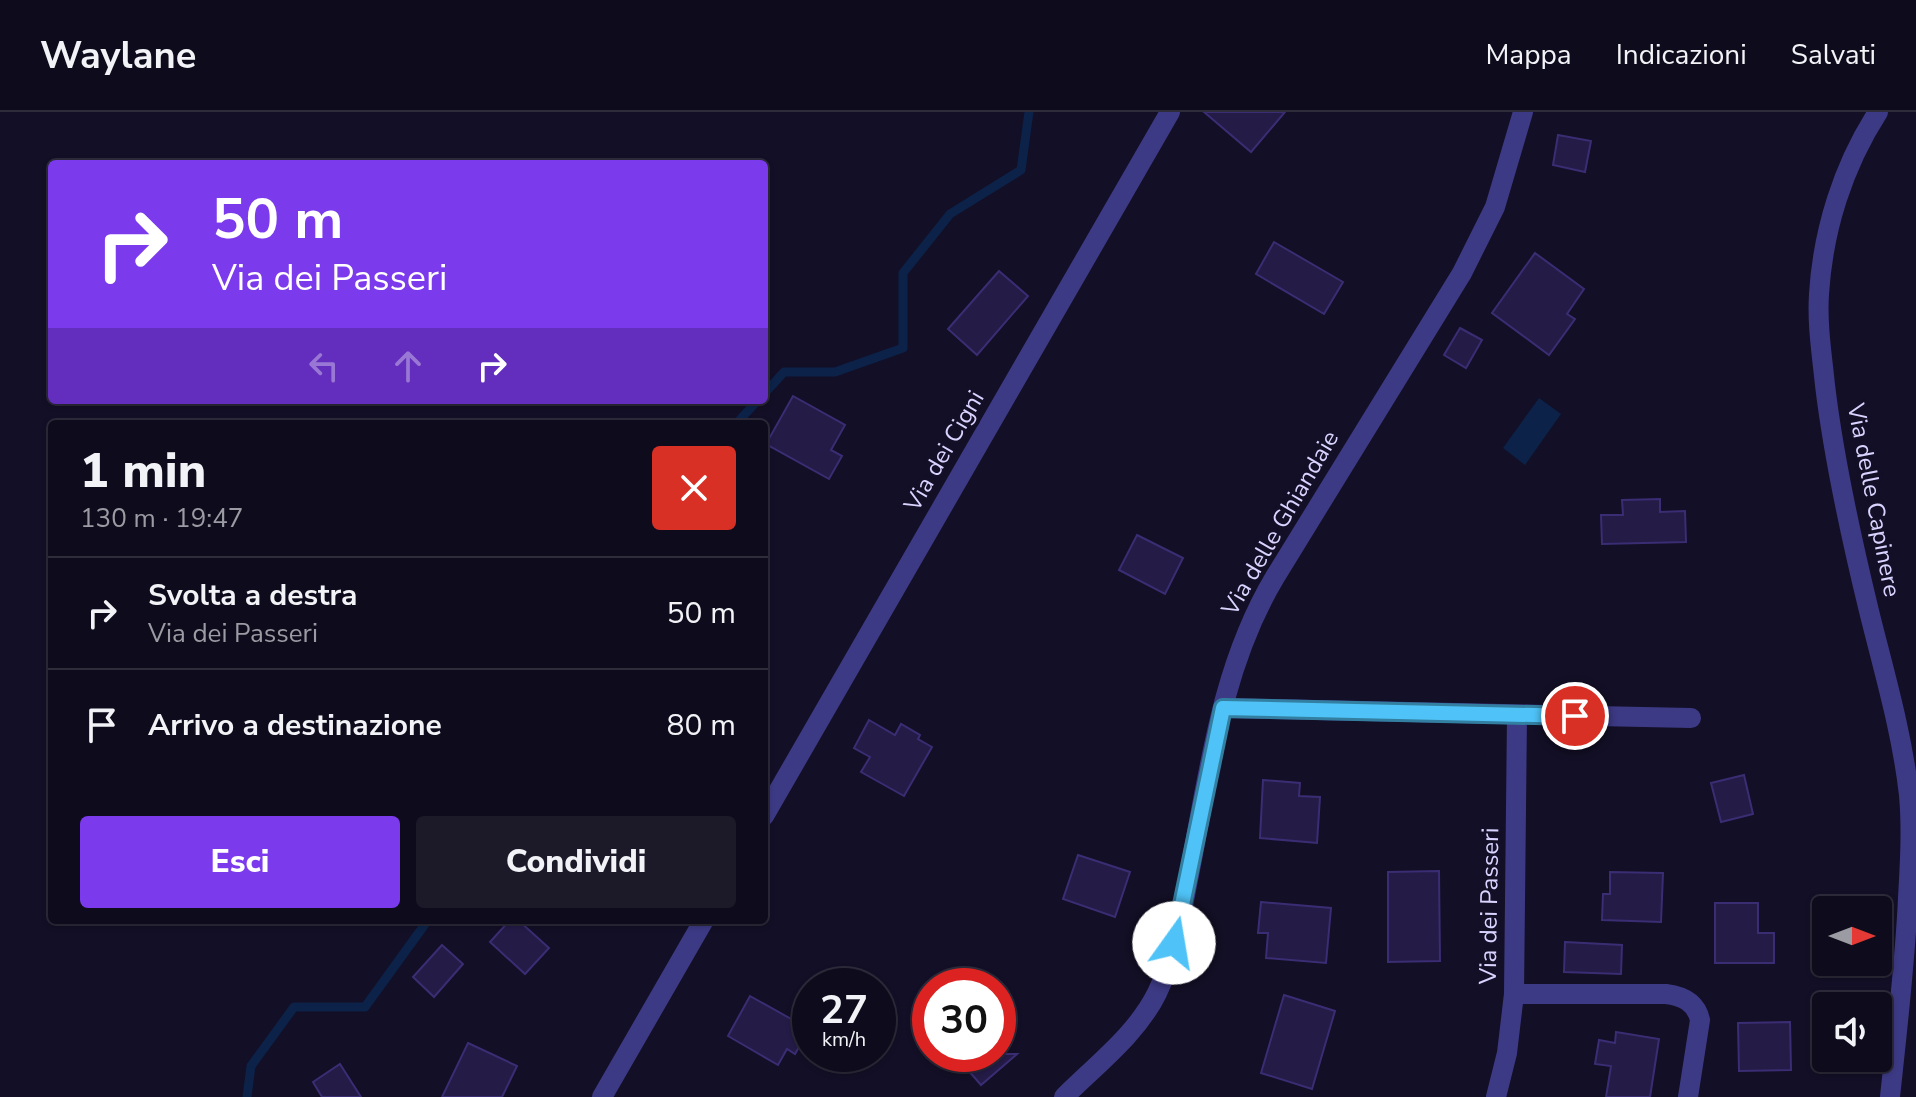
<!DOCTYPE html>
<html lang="it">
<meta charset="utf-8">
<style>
body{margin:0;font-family:"Nunito Sans",sans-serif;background:#1c1929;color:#f1f3f6;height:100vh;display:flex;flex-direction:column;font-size:30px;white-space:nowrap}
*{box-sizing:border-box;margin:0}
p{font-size:26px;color:#9b9ba3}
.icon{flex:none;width:44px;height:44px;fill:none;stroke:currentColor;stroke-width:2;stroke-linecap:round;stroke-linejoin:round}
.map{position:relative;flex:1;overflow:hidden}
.drawer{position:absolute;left:48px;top:308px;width:720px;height:504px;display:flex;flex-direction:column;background:#0e0b1c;border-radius:8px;box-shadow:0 2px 6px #0004,0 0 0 2px #2e2b3b}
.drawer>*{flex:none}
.banner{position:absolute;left:48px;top:48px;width:720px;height:244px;border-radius:8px;box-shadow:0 2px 6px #0004,0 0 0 2px #2e2b3b;background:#7c3aed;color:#fff;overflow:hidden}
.needle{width:52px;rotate:90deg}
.buttons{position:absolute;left:1812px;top:784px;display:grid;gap:16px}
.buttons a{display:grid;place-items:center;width:80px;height:80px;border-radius:8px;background:#0e0b1c;box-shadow:0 2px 6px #0004,0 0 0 2px #2e2b3b;font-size:40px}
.speed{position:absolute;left:792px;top:856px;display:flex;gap:16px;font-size:40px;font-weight:700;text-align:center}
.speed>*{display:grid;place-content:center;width:104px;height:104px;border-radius:50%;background:#0e0b1c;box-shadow:0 2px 6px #0004,0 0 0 2px #2e2b3b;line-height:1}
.speed small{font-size:20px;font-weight:400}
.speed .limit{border:12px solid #d22;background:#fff;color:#111}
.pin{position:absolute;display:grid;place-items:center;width:68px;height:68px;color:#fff;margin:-34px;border:4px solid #fff;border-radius:50%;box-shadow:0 2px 8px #0007}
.me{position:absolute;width:88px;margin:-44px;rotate:13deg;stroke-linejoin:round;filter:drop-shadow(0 0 6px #0008)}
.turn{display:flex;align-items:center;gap:28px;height:168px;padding:0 32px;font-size:36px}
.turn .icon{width:104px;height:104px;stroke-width:2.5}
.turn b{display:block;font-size:56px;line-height:68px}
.lanes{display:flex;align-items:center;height:76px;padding:0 32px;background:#0003;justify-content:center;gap:40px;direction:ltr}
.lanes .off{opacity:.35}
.round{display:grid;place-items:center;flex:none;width:84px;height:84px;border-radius:8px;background:#1c1929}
.overview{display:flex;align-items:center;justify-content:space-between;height:136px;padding:0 32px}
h1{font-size:48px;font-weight:800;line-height:60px}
.primary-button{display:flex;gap:16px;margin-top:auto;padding:16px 32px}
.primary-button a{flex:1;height:92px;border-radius:8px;background:#7c3aed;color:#fff;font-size:32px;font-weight:800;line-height:92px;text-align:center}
.primary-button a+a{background:#1c1929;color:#f1f3f6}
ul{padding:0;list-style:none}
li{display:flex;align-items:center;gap:24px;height:112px;padding:0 32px;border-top:2px solid #2e2b3b}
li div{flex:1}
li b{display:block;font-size:30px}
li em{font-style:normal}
header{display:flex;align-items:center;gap:48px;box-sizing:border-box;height:112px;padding:0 40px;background:#0e0b1c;border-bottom:2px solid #2e2b3b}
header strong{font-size:38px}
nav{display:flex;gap:44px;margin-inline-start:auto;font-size:28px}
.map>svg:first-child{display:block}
.water{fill:#0c2248}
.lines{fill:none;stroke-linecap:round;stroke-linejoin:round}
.stream{stroke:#0c2248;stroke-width:9}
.building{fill:#241b47;stroke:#3b2d73;stroke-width:2}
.minor{stroke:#3d3a85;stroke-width:20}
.route-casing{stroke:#337fa1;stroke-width:20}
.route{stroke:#4fc3f7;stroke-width:14}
.labels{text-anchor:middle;stroke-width:8;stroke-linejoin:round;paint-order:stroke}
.street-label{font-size:24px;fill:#d9d4ff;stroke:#130f26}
</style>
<header>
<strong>Waylane</strong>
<nav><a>Mappa</a><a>Indicazioni</a><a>Salvati</a></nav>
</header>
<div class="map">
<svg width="1916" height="985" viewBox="0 0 1916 985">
<rect width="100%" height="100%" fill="#130f26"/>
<path class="water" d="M 1539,286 L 1561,302 L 1525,353 L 1503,336 Z"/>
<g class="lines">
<g class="stream">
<path d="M 764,282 L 784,260 L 835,260 L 903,236 L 903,161 L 950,102 L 1021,58 L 1029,0"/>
<path d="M 736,312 L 758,288"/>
<path d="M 247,985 L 251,954 L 294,895 L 365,895 L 428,808"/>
</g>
</g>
<g class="building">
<path d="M 1204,0 L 1285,0 L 1251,40 Z"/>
<path d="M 1558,23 L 1591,29 L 1585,60 L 1553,53 Z"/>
<path d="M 1274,130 L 1343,170 L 1324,202 L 1256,162 Z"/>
<path d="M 1535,141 L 1584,177 L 1567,202 L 1575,207 L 1549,243 L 1492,201 Z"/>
<path d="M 999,159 L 1028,184 L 977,243 L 948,217 Z"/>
<path d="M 1460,216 L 1482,228 L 1466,256 L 1444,243 Z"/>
<path d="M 793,284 L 845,313 L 831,338 L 842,344 L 829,367 L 766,332 Z"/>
<path d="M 1660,387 L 1660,400 L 1685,399 L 1686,430 L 1602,432 L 1601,403 L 1623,403 L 1622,388 Z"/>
<path d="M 1137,423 L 1183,446 L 1165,482 L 1119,458 Z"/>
<path d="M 869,608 L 895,623 L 901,612 L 920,623 L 918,627 L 932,635 L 904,684 L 861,660 L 870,645 L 854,636 Z"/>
<path d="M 1744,663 L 1753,702 L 1721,710 L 1711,671 Z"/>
<path d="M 1263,668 L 1300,671 L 1299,684 L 1320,685 L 1317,731 L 1260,726 Z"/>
<path d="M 1078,743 L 1130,760 L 1115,805 L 1063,787 Z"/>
<path d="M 1439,759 L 1440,849 L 1388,850 L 1388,760 Z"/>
<path d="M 1610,760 L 1663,761 L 1661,810 L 1602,808 L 1603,782 L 1610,782 Z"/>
<path d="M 1261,790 L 1331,796 L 1326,851 L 1266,846 L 1268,821 L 1258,821 Z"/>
<path d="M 1715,791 L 1758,791 L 1758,821 L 1774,821 L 1774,851 L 1715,851 Z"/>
<path d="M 510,808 L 518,808 L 549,836 L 525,862 L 490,830 Z"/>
<path d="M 1565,830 L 1622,833 L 1621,862 L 1564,860 Z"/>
<path d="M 442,833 L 463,852 L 434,885 L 413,865 Z"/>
<path d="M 1284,883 L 1335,899 L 1312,977 L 1261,961 Z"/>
<path d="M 750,884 L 809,917 L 795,942 L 787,937 L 778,953 L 728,924 Z"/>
<path d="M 1790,910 L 1791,958 L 1739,959 L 1738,911 Z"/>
<path d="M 1616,920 L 1659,927 L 1650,985 L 1606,985 L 1611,954 L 1595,952 L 1599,928 L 1615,931 Z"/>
<path d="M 468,931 L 517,954 L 502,985 L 442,985 Z"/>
<path d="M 954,942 L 1017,942 L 981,973 Z"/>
<path d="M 340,952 L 361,985 L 322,985 L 313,970 Z"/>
</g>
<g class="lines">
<g class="minor">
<path d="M 1878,0 C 1843,54 1823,118 1819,182 C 1817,213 1822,243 1825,273 C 1834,349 1851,425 1869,499 C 1884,560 1902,620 1909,683 C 1912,717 1910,751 1908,786 C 1905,852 1897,919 1890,985"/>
<path d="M 1223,596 L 1691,606"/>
<path d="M 764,704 L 1170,0"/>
<path d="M 1514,882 L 1666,882 C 1682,884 1696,890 1700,908 L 1688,985"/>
<path d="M 602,985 L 704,808"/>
<path d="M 1064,985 C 1096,953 1137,922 1157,881 C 1175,844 1181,802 1189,763 C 1209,661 1221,555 1275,465 L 1462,161 L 1495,95 L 1523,0"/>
<path d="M 1496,985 L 1507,941 L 1514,882 L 1517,603"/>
</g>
</g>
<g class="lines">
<defs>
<path id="route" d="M 1174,831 L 1223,596 L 1575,604"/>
</defs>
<use href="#route" class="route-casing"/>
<use href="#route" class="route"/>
</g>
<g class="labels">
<g class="street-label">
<text transform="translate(944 339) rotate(-60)" y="8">Via dei Cigni</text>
<text transform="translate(1874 388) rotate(79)" y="8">Via delle Capinere</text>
<text transform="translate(1280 411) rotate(-60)" y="8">Via delle Ghiandaie</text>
<text transform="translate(1489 794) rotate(-89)" y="8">Via dei Passeri</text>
</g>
</g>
</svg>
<div class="buttons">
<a><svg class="needle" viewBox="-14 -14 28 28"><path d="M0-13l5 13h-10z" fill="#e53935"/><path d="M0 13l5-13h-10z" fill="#9b9ba3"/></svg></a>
<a><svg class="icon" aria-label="sound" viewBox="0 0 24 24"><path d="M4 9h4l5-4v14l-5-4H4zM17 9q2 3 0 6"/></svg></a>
</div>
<div class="speed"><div>27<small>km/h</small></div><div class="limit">30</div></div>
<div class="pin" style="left:1575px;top:604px;background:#d93025"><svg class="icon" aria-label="arrive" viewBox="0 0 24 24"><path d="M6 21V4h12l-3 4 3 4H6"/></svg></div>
<svg class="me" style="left:1174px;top:831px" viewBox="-20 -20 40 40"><circle r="19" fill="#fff"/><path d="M0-13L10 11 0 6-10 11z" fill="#4fc3f7"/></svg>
<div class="banner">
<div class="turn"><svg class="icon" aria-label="right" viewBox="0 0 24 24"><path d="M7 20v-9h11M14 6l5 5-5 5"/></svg><div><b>50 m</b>Via dei Passeri</div></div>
<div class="lanes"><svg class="icon off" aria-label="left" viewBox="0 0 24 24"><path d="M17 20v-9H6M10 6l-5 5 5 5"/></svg><svg class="icon off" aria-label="ahead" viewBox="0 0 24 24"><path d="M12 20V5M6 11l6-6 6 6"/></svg><svg class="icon" aria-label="right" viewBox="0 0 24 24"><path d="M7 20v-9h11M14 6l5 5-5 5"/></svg></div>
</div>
<section class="drawer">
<div class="overview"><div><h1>1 min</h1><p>130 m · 19:47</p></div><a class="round" style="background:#d93025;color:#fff"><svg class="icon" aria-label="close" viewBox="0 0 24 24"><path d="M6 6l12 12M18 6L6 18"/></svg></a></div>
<ul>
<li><svg class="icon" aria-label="right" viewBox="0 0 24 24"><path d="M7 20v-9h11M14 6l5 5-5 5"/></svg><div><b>Svolta a destra</b><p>Via dei Passeri</p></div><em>50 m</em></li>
<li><svg class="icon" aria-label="arrive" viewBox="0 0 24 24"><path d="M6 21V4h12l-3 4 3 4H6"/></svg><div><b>Arrivo a destinazione</b></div><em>80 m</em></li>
</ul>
<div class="primary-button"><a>Esci</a><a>Condividi</a></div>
</section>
</div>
